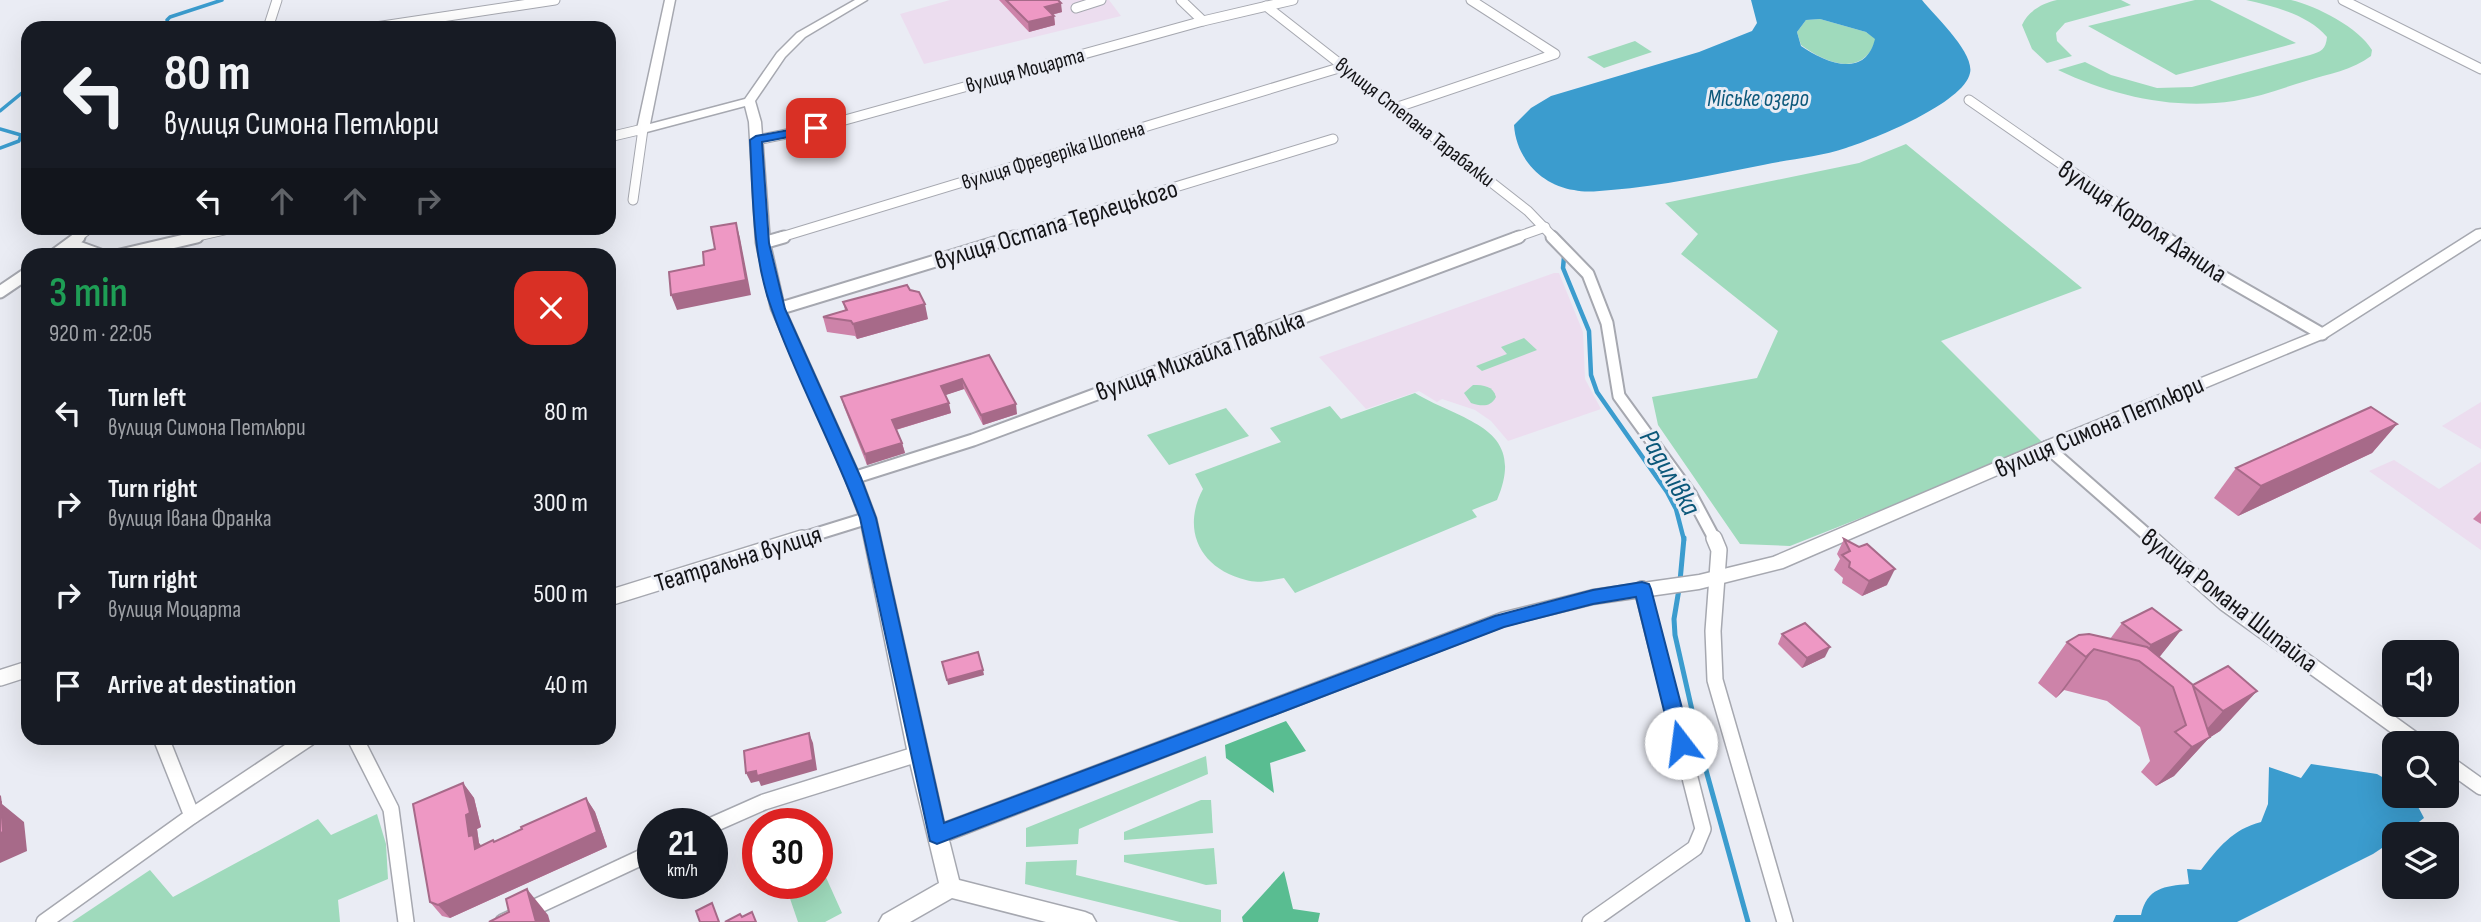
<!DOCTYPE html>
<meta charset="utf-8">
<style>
body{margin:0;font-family:"Sofia Sans Condensed",sans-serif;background:#242831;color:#f1f3f6;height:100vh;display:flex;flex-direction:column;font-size:26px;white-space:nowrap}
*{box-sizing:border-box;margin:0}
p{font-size:23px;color:#9ea1a6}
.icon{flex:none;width:38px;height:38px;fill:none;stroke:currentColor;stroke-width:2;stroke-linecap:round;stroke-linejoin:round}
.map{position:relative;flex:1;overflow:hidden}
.details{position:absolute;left:21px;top:248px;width:595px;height:497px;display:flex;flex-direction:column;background:#171b24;border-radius:21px;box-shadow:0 7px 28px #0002}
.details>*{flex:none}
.guide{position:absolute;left:21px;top:21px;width:595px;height:214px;border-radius:21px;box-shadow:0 7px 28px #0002;background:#171b24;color:#f1f3f6;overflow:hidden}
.fabs{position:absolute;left:2382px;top:640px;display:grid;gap:14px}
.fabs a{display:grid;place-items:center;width:77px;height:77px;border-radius:14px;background:#171b24;box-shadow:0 7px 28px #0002;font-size:35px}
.speed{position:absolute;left:637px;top:808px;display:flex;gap:14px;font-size:35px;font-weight:700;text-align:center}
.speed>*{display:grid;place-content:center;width:91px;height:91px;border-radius:50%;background:#171b24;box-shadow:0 7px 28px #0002;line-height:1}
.speed small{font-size:18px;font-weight:400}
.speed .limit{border:10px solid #d22;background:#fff;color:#111}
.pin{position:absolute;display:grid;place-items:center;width:60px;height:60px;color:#fff;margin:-30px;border-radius:14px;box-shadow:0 4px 10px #0006}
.me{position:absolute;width:77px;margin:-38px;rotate:345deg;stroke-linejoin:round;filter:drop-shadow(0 0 5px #0008)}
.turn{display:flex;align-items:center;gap:24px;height:147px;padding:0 28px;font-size:32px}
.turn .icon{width:91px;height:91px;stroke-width:2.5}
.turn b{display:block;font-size:49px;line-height:60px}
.lanes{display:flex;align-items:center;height:66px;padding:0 28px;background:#0003;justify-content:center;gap:35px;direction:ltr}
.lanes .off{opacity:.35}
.round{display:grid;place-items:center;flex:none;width:74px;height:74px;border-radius:21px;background:#242831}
.summary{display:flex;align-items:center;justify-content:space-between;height:119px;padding:0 28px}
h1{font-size:42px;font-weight:600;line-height:52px;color:#1e9e55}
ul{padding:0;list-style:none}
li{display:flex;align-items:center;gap:21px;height:91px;padding:0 28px}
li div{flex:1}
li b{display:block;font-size:26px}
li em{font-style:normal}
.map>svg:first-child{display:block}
.education{fill:#ecddef}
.green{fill:#9fdabc}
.forest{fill:#59bd91}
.water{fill:#3b9cce;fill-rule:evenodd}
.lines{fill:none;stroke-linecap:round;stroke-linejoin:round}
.stream-far2{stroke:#3b9cce;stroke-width:3.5}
.stream-far1{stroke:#3b9cce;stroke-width:4.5}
.stream{stroke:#3b9cce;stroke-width:5}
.minor-far2-casing{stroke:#a6a8b0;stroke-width:11}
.minor-far1-casing{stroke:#a6a8b0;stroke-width:15}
.minor-casing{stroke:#a6a8b0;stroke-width:18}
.tertiary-casing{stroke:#a6a8b0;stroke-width:3}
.minor-far2{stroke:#fff;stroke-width:9}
.minor-far1{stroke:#fff;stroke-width:11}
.minor{stroke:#fff;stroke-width:15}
.tertiary{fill:#fff;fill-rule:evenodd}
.wall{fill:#cd83a9}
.shaded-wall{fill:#a76a89}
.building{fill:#ee98c4;stroke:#a76a89;stroke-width:2}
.route{fill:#1a73e8;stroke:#114b97;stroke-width:2}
.labels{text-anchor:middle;stroke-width:6;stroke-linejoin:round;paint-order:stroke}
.far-street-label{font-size:21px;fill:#141417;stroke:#eaecf4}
.far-water-label{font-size:23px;font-style:italic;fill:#0c587a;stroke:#eaecf4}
.street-label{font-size:26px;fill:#141417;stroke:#eaecf4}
.water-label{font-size:28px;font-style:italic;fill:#0c587a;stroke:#eaecf4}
</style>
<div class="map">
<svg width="2481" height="922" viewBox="0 0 2481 922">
<rect width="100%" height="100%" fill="#eaecf4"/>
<g class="education">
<path d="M 950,0 L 1109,0 L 1121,16 L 924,64 L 900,14 Z"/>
<path d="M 1554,273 L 1559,273 L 1583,332 L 1585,379 L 1601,409 L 1508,441 L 1491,421 L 1475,410 L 1442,399 L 1437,402 L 1419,391 L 1366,409 L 1319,357 Z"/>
<path d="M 2481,402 L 2481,449 L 2442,426 Z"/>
<path d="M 2394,460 L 2439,489 L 2481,462 L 2481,550 L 2369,471 Z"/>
</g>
<g class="green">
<path d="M 2057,0 L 2121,0 L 2131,5 L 2065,23 L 2056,33 L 2057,41 L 2072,56 L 2047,63 L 2032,49 L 2022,25 C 2028,11 2043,3 2057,0 Z"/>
<path d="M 2195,0 L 2210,0 L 2296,43 L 2176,75 L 2088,26 Z"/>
<path d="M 2246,0 C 2260,0 2278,0 2291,0 C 2317,6 2359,28 2372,50 L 2371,56 C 2353,70 2328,74 2306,81 C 2283,88 2259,97 2234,101 C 2173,110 2113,96 2058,70 L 2085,62 L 2111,75 L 2157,88 L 2192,87 L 2310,55 C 2321,52 2326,49 2327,37 C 2309,15 2273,6 2246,0 Z"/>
<path d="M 1820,19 L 1866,32 L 1876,39 C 1863,79 1825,63 1801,45 L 1797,32 L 1806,20 Z"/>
<path d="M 1635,41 L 1652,52 L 1604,68 L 1587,57 Z"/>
<path d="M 1906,144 L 2082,288 L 1941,341 L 2045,445 L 1790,546 L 1740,544 L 1658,425 L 1652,397 L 1757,378 L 1778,331 L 1681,254 L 1698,234 L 1665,203 L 1859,163 Z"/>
<path d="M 1524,338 L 1537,350 L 1482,371 L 1476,366 L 1507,354 L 1501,347 Z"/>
<path d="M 1473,385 C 1484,385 1493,386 1496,397 C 1490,408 1481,406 1471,403 L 1464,393 Z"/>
<path d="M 1415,393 C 1463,422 1528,427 1497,500 L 1472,510 L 1477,517 L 1295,593 L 1284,578 C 1271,580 1258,584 1246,580 C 1200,569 1181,530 1203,489 L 1195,474 L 1281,442 L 1270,428 L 1330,406 L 1341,419 Z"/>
<path d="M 1226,408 L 1249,436 L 1169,465 L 1147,435 Z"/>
<path d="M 1206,756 L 1208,774 L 1079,829 L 1078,844 L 1026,847 L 1026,828 Z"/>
<path d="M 1201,800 L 1211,800 L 1213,833 L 1124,840 L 1124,832 Z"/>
<path d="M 377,814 L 386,844 L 388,879 L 338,900 L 340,922 L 72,922 L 150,870 L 173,897 L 318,819 L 331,835 Z"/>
<path d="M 1214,848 L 1217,884 L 1206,885 L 1124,862 L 1124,855 Z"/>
<path d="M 1077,860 L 1076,875 L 1221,910 L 1221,922 L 1180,922 L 1025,884 L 1026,862 Z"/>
<path d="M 820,864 L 842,913 L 825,922 L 798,922 L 785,884 L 817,884 L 817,865 Z"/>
</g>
<g class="forest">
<path d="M 1286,721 L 1306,751 L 1270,763 L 1274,793 L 1226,758 L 1225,745 Z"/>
<path d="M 1284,871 L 1293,909 L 1320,913 L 1318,922 L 1243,922 L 1242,917 Z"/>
</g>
<g class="water">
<path d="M 1751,0 L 1922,0 C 1934,15 1975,53 1970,73 C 1964,103 1874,139 1846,148 C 1820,157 1790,159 1763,165 C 1712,175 1662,186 1611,190 C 1598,191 1586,193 1574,190 C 1541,185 1516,158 1514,125 L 1531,108 L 1551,96 L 1699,52 L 1752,31 L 1757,23 ZM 1820,19 L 1866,32 L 1875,39 C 1865,80 1824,62 1801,46 L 1797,32 L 1806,20 Z"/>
<path d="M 2311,764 L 2377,774 L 2394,784 L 2394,796 C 2413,796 2416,802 2424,818 L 2402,835 L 2394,835 L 2394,840 L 2373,854 L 2237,922 L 2113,922 L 2116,915 L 2141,915 C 2147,888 2164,886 2189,884 L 2187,869 L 2201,870 C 2218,848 2233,829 2261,822 L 2268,804 L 2269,767 L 2301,778 Z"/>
</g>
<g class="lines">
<g class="stream-far2">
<path d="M 106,28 L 134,25 L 133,28"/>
<path d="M 170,28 L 167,20 L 170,17 L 222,0"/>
<path d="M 0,111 L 28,88"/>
<path d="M 0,129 L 21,135 L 19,141 L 0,148"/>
</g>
<path class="stream-far1" d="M 1564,257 L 1563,268 L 1589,331 L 1591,375 L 1597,392 L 1667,492 L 1676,509 L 1684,540"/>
<g class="stream">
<path d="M 1680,581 L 1684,538"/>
<path d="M 1679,589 L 1674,619 L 1675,635 L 1704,763 L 1748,922"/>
</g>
<defs>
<g id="minor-far2">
<path d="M 1181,0 L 1203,21"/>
<path d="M 2343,0 L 2481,69"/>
<path d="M 1266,6 L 1528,211 L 1554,238"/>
<path d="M 1076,8 L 1101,0"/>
<path d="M 268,28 L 277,0"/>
<path d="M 369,28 L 555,0"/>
<path d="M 1969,100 L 2168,238"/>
<path d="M 1395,108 L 1555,54 L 1471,0"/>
<path d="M 609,137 L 643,129 L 633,200"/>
<path d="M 756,140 L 816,128 L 1203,21 L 1293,0"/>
<path d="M 76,238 L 90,228"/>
<path d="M 189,238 L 233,228"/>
<path d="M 778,238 L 1342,67"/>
<path d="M 1008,238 L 1333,139"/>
<path d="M 1514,238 L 1545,227"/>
</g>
<g id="minor-far1">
<path d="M 1552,237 L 1588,274 L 1607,323 L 1619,396 L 1691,495 L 1715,540"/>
<path d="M 2165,237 L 2223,277 L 2322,334"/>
<path d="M 763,243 L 784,237"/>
<path d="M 70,244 L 103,256"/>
<path d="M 53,256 L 79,237"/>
<path d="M 116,256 L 197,237"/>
<path d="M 0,292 L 28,273"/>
<path d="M 778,309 L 1014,237"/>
<path d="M 2047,447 L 2153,540"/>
<path d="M 853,478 L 973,440 L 1519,237"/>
<path d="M 797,540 L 868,518"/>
</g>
<g id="minor">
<path d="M 1714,538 L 1719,550 L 1713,631 L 1715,680 L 1785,922"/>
<path d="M 2151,538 L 2226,604 L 2420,744"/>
<path d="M 609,598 L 802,538"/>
<path d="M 0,678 L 28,669"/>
<path d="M 161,738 L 192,816"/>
<path d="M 355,738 L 391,809 L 406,922"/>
<path d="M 2446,762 L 2481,787"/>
<path d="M 712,825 L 764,802 L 918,754"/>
<path d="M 44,922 L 192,816 L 309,738"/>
<path d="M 503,922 L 653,852"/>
<path d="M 1590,922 L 1695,848 L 1703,829 L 1642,589"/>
</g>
<path id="tertiary" d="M 665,0 L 675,0 L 650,124 L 745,99 L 777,53 L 797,33 L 855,0 L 867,0 L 805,37 L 785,57 L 755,101 L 761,122 L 770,243 L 785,309 L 861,478 L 876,518 L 944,823 L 1501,613 L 1593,590 L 1699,575 L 1773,557 L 2034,446 L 2317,331 L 2476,230 L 2481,229 L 2481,239 L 2327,337 L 2046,454 L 1783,568 L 1699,589 L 1593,604 L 1504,626 L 949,840 L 959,880 L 1085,912 L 1092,915 L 1096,922 L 1046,922 L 952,898 L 910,922 L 879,922 L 883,915 L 939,883 L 908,754 L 860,518 L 845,478 L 771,309 L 756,243 L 749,122 L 745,106 L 643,133 L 637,129 Z"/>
</defs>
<use href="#minor-far2" class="minor-far2-casing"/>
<use href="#minor-far1" class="minor-far1-casing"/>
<use href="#minor" class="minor-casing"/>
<use href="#tertiary" class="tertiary-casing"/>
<use href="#minor-far2" class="minor-far2"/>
<use href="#minor-far1" class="minor-far1"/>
<use href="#minor" class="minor"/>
<use href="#tertiary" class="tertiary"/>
</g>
<g class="wall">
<path d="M 999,0 L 1058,0 L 1062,12 L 1052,15 L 1054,16 L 1055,25 L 1029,32 Z"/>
<path d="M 843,302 L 928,319 L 857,339 L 855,336 L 827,332 L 823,317 L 845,310 Z"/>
<path d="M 989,355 L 1017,414 L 983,425 L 964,389 L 945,395 L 951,413 L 896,430 L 902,443 L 905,453 L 867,465 L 844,407 L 841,397 Z"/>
<path d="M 2397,424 L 2372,453 L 2238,516 L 2214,498 L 2236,468 Z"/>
<path d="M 2481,511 L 2481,524 L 2473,519 Z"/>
<path d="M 1844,539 L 1887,585 L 1862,596 L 1842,583 L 1843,578 L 1834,570 L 1840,559 L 1837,554 Z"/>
<path d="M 2122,623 L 2181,630 L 2159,657 L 2193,685 L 2257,691 L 2220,731 L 2209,738 L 2174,776 L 2156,786 L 2141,772 L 2150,761 L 2140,727 L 2107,701 L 2064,690 L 2056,698 L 2038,683 L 2067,642 L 2110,639 Z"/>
<path d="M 1782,634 L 1825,657 L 1802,668 L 1778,644 Z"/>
<path d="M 463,783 L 474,798 L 481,827 L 477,829 L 479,843 L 481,846 L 495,842 L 586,798 L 595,812 L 607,847 L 450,918 L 442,916 L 430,902 Z"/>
</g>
<g class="shaded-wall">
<path d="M 1061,3 L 1062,12 L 1046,16 L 1045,7 Z"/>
<path d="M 1054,16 L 1055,25 L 1029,32 L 1028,22 Z"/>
<path d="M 736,223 L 740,238 L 751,295 L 677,310 L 671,295 L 746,280 Z"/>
<path d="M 925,304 L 928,319 L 857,339 L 853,324 Z"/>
<path d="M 962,379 L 964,389 L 943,396 L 941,386 Z"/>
<path d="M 949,403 L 951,413 L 895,430 L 892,420 Z"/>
<path d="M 1016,404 L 1017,414 L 983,425 L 981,415 Z"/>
<path d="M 2397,424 L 2372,453 L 2238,516 L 2261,486 Z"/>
<path d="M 902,443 L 905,453 L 867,465 L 865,454 Z"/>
<path d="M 1895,569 L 1887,585 L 1862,596 L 1869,581 Z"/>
<path d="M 2181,630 L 2150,669 L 2139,661 L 2151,645 Z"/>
<path d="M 1830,647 L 1825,657 L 1802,668 L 1807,658 Z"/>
<path d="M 2094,649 L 2064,690 L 2056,698 L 2086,657 Z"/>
<path d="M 983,670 L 984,675 L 948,685 L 947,680 Z"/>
<path d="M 2257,691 L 2220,731 L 2209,738 L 2174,776 L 2156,786 L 2223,711 Z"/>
<path d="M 809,733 L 813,743 L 817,770 L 761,786 L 759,781 L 751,783 L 746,773 Z"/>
<path d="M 463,783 L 474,798 L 481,827 L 477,829 L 479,843 L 484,849 L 475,849 L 469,836 L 466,815 Z"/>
<path d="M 0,795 L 1,796 L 2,804 L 24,822 L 27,851 L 0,863 Z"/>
<path d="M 586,798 L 595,812 L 607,847 L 450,918 L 438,905 Z"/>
<path d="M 527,889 L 548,915 L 550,922 L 536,922 Z"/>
</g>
<g class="building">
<path d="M 1006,0 L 1058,0 L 1061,3 L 1045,7 L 1054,16 L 1028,22 Z"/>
<path d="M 736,223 L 746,280 L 671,295 L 669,272 L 704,265 L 703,252 L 715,249 L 711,227 Z"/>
<path d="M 907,285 L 910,290 L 919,292 L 925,304 L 853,324 L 851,321 L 823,317 L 847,310 L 843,302 Z"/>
<path d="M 989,355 L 1016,404 L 981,415 L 962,379 L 941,386 L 949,403 L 892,420 L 902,443 L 865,454 L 841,397 Z"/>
<path d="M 2371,407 L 2397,424 L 2261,486 L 2236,468 Z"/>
<path d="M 1844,539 L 1859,547 L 1867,544 L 1895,569 L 1869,581 L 1849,567 L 1850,562 L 1842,555 L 1850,551 Z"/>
<path d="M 2152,608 L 2181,630 L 2151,645 L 2122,623 Z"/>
<path d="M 1805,623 L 1830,647 L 1807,658 L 1782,634 Z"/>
<path d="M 2089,634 L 2147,647 L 2193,685 L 2228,666 L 2257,691 L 2223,711 L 2193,686 L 2210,737 L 2192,747 L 2175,732 L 2186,725 L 2173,687 L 2139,661 L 2094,649 L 2086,657 L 2067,642 L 2079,635 Z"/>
<path d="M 978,652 L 983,670 L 947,680 L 942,662 Z"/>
<path d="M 809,733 L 813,760 L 757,776 L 756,771 L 746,773 L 744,751 Z"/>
<path d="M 463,783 L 470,813 L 466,815 L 469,836 L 473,835 L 475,849 L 493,840 L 494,842 L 522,829 L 521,827 L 586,798 L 597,832 L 438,905 L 430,902 L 413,804 Z"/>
<path d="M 1,803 L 3,832 L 0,833 L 0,804 Z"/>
<path d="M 527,889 L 536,922 L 489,922 L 509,912 L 506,899 Z"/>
<path d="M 712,903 L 719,922 L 700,922 L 696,911 Z"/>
<path d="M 752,912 L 756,922 L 725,922 L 740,914 L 742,917 Z"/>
</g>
<path class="route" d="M 816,125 L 822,128 L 820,131 L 762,142 L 769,243 L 785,309 L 861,478 L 876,518 L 944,823 L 1495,616 L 1593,590 L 1642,582 L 1649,584 L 1651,589 L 1691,743 L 1688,749 L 1681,751 L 1674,749 L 1672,743 L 1636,597 L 1593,604 L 1504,627 L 937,844 L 930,841 L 860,518 C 834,447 797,381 772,310 C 752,256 753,196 750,140 L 756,136 Z"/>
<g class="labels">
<g class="far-street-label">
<text transform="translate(1025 70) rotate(-15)" y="7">вулиця Моцарта</text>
<text transform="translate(1415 122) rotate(38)" y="7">вулиця Степана Тарабалки</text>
<text transform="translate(1053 155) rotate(-17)" y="7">вулиця Фредеріка Шопена</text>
</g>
<g class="far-water-label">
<text x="1758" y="106">Міське озеро</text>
</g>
<g class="street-label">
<text transform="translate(2143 221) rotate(34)" y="9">вулиця Короля Данила</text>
<text transform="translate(1056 224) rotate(-17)" y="9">вулиця Остапа Терлецького</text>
<text transform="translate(1200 355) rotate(-20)" y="9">вулиця Михайла Павлика</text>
<text transform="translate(2099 426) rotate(-23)" y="9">вулиця Симона Петлюри</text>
<text transform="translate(738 558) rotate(-17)" y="9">Театральна вулиця</text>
<text transform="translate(2230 600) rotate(38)" y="9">вулиця Романа Шипайла</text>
</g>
<g class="water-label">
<text transform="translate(1671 472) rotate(60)" y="10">Радилівка</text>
</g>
</g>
</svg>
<div class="fabs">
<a><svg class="icon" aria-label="sound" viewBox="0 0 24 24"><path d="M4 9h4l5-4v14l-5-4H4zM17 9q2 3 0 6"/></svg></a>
<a><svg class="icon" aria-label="search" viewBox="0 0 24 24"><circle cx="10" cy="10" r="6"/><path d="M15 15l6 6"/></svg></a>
<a><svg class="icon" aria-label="layers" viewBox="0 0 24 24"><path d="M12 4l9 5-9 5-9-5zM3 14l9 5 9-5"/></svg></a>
</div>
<div class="speed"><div>21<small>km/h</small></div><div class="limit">30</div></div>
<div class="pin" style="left:816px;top:128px;background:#d93025"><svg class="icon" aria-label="arrive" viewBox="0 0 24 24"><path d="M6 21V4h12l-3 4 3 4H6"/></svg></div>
<svg class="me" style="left:1681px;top:743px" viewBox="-20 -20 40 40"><circle r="19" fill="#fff"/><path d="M0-13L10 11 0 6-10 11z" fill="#1a73e8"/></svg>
<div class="guide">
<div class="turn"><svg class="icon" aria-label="left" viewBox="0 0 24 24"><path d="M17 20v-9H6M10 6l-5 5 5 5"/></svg><div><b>80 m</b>вулиця Симона Петлюри</div></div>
<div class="lanes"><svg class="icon" aria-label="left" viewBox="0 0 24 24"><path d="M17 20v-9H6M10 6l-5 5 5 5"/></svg><svg class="icon off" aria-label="ahead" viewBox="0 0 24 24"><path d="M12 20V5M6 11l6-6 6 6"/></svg><svg class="icon off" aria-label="ahead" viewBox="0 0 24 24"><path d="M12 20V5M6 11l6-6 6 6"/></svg><svg class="icon off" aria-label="right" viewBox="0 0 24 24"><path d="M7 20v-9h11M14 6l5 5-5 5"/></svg></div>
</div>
<section class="details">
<div class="summary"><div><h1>3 min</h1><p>920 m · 22:05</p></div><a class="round" style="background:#d93025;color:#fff"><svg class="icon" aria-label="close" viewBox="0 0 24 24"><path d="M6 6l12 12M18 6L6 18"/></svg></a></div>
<ul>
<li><svg class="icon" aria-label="left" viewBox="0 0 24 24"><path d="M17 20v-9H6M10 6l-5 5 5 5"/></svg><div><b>Turn left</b><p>вулиця Симона Петлюри</p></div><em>80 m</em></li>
<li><svg class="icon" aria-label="right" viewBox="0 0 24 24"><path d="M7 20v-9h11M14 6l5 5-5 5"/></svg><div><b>Turn right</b><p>вулиця Івана Франка</p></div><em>300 m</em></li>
<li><svg class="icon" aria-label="right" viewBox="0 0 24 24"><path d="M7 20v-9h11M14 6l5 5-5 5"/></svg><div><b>Turn right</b><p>вулиця Моцарта</p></div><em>500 m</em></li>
<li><svg class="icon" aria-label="arrive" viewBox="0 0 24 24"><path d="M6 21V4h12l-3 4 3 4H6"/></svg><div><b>Arrive at destination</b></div><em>40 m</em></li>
</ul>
</section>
</div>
